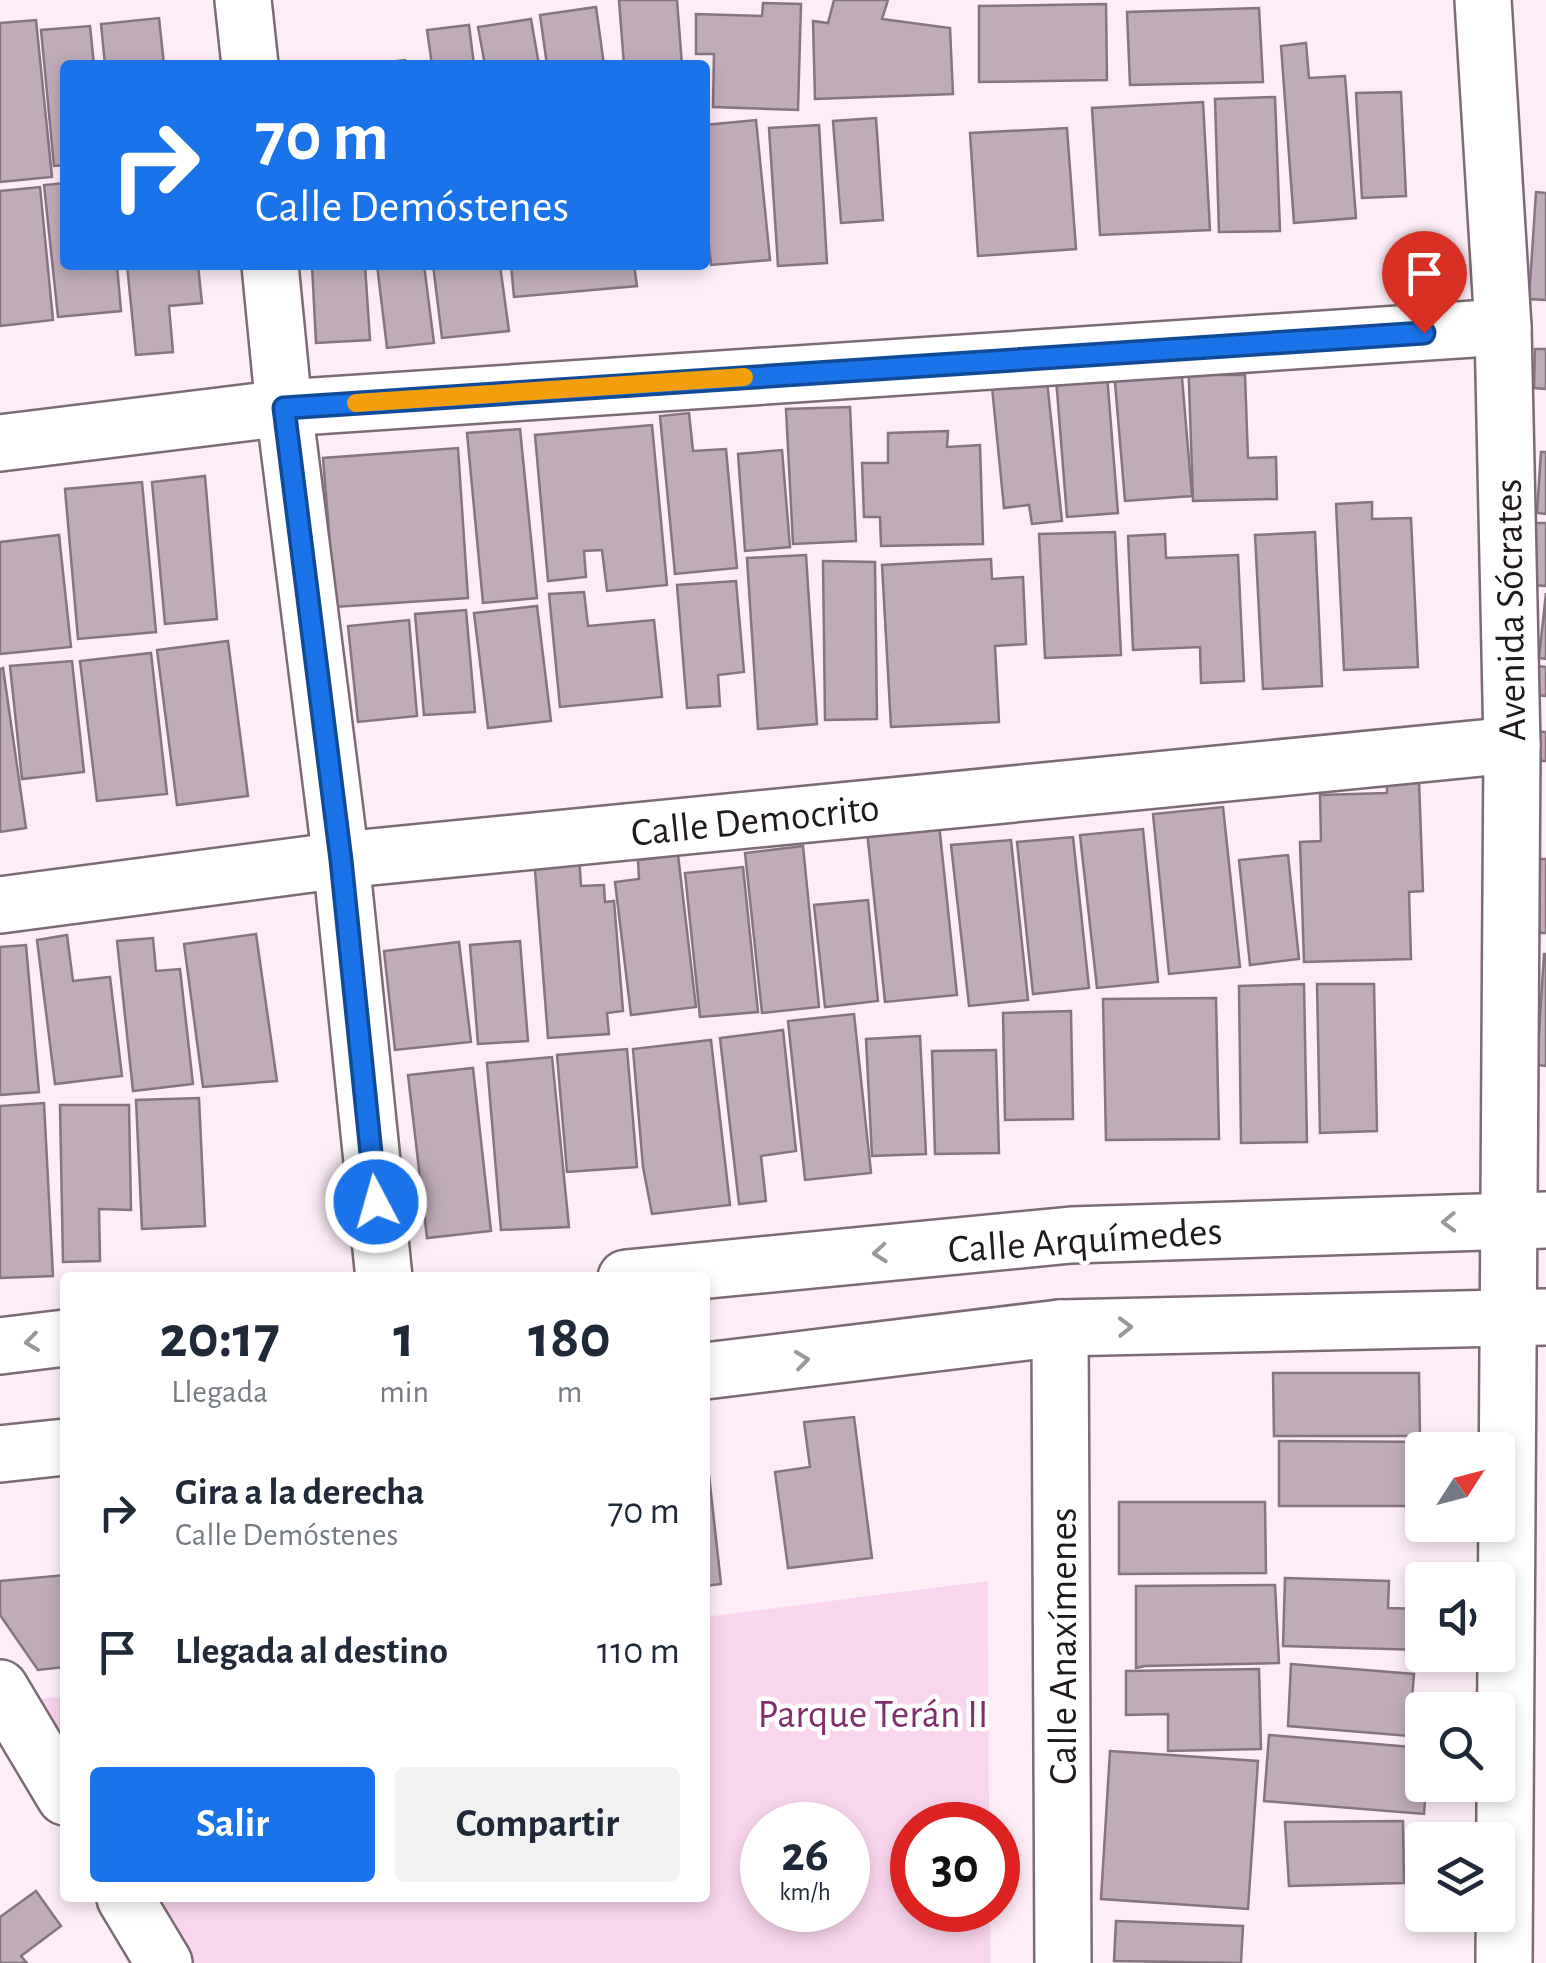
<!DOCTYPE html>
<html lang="es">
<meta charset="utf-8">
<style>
body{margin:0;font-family:"Alegreya Sans",sans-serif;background:#f2f2f3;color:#1f2937;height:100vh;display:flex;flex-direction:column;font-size:38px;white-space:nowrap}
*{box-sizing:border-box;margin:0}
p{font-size:32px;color:#747a83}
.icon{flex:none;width:55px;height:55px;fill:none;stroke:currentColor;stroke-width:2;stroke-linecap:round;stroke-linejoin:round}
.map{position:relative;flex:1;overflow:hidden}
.drawer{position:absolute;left:60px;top:1272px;width:650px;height:630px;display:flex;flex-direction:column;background:#fff;border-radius:10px;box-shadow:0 5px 15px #0003}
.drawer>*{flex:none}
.hud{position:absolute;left:60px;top:60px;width:650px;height:210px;border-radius:10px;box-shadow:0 5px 15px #0003;background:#1a73e8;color:#fff;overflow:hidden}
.needle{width:65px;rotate:54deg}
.fabs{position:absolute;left:1405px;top:1432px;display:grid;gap:20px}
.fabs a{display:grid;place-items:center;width:110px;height:110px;border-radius:10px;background:#fff;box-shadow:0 5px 15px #0003;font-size:50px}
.speed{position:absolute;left:740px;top:1802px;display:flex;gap:20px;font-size:50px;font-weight:700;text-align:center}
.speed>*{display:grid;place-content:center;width:130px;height:130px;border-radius:50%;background:#fff;box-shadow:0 5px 15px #0003;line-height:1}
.speed small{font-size:25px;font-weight:400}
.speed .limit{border:15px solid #d22;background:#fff;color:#111}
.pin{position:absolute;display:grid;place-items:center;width:85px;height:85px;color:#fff;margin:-102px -42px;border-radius:50% 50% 50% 0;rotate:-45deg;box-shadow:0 0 10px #0007}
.pin .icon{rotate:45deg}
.me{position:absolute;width:110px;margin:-55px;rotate:354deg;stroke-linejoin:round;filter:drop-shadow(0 0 8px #0008)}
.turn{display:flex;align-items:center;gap:35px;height:210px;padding:0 30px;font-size:45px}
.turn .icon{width:130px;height:130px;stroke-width:2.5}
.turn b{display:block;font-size:70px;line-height:85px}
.eta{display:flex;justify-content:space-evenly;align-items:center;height:170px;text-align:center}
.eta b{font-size:60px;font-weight:700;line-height:70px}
.button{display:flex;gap:20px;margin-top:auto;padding:20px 30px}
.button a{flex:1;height:115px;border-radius:10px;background:#1a73e8;color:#fff;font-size:40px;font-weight:700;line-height:115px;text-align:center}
.button a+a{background:#f2f2f3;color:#1f2937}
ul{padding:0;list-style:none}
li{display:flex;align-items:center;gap:30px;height:140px;padding:0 30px}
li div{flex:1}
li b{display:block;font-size:38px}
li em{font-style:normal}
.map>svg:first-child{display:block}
.green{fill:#fad6ee;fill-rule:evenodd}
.building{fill:#bfacb8;stroke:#867480;stroke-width:2.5}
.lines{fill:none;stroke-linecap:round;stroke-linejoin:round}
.minor-casing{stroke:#7c6b76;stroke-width:60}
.minor{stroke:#fff;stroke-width:55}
.oneway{stroke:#9b989a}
.route-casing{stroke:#114b97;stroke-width:25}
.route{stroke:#1a73e8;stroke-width:18}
.slow{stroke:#f59e0b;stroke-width:18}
.labels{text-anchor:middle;stroke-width:9;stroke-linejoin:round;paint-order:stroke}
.street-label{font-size:40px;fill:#20191e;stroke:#fff}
.park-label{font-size:40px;fill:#7f306b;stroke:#fff}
</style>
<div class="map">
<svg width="1546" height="1963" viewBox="0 0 1546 1963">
<rect width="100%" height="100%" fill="#fdedf7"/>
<g class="green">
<path d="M 988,1581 L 989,1825 L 912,1825 L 912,1910 L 990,1910 L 990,1963 L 165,1963 L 126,1898 L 705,1898 L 705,1617 ZM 762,1825 L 848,1825 L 848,1910 L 762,1910 Z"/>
<path d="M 65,1696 L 65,1796 L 9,1703 Z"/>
</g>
<g class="building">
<path d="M 619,0 L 677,0 L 682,65 L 624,65 Z"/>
<path d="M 834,0 L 888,0 L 882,19 L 950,28 L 953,94 L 815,99 L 813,21 L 828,23 Z"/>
<path d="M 763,3 L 801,4 L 798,110 L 713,107 L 714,54 L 696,54 L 696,14 L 762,16 Z"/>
<path d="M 1106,4 L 1107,80 L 979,82 L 979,6 Z"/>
<path d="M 596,7 L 604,65 L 547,65 L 540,15 Z"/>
<path d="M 1259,8 L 1263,82 L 1130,85 L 1127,12 Z"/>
<path d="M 159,18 L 164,65 L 105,65 L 101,24 Z"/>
<path d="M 531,19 L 539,65 L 485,65 L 478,27 Z"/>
<path d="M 36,20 L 52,177 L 0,182 L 0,23 Z"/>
<path d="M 469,25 L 474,65 L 432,65 L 427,30 Z"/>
<path d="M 90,26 L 94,65 L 65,65 L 65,165 L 54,166 L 41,30 Z"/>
<path d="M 1306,43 L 1309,78 L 1345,76 L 1356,218 L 1294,223 L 1281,46 Z"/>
<path d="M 405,60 L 406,65 L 362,65 Z"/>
<path d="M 1401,92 L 1406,196 L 1362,198 L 1356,93 Z"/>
<path d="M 1275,97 L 1280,231 L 1219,232 L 1215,99 Z"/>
<path d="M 1203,102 L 1210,230 L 1100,235 L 1092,108 Z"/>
<path d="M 876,118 L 883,220 L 841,223 L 833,121 Z"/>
<path d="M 756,120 L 770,260 L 711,265 L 705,208 L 705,125 Z"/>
<path d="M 819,125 L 827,263 L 778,266 L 769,128 Z"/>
<path d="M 1067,128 L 1076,249 L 978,256 L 970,133 Z"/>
<path d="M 65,183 L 65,265 L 117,265 L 121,311 L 58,317 L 44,185 Z"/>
<path d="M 40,187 L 53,320 L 0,326 L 0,191 Z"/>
<path d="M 1536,192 L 1546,193 L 1546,300 L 1529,299 Z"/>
<path d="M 127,265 L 198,265 L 202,303 L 169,306 L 173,352 L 136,355 Z"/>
<path d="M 312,265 L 365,265 L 370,340 L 316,343 Z"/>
<path d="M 377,265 L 424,265 L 434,343 L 387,348 Z"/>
<path d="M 433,265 L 500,265 L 509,331 L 442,338 Z"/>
<path d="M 511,265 L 634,265 L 637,286 L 514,297 Z"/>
<path d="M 1535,349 L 1546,349 L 1546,389 L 1534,388 Z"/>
<path d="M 1188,353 L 1217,353 L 1219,375 L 1245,375 L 1248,458 L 1276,457 L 1277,499 L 1193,501 Z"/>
<path d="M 1180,354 L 1192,496 L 1125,501 L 1113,359 Z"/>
<path d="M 1046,372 L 1062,521 L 1032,524 L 1029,505 L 1004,508 L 991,377 Z"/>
<path d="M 1107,375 L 1118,513 L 1067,517 L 1056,378 Z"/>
<path d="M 850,407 L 856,541 L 793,544 L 786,409 Z"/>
<path d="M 689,413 L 693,451 L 726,449 L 737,568 L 675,574 L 660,416 Z"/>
<path d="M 652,425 L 667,585 L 607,591 L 602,550 L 584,551 L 586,577 L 548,581 L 535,435 Z"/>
<path d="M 520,429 L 537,598 L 483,603 L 467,433 Z"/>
<path d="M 948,431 L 947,447 L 980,445 L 983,544 L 881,546 L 880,517 L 864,517 L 862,463 L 888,463 L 888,433 Z"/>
<path d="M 458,448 L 468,598 L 335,607 L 323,458 Z"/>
<path d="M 782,450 L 790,547 L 745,551 L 738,454 Z"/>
<path d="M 1541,452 L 1546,452 L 1546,514 L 1537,513 Z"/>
<path d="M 205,476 L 217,619 L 165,624 L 152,482 Z"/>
<path d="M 142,482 L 156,632 L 78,639 L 65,489 Z"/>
<path d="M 1372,502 L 1372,519 L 1411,518 L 1418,667 L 1344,670 L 1336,504 Z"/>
<path d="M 1535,523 L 1546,523 L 1546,586 L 1531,585 Z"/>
<path d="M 1115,532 L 1121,655 L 1045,658 L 1039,534 Z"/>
<path d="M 1315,532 L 1322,686 L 1263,689 L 1255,535 Z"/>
<path d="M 1165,534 L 1166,558 L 1238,555 L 1244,681 L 1201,683 L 1200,647 L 1133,650 L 1128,536 Z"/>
<path d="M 59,535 L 71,647 L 0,654 L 0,542 Z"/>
<path d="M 806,555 L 817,724 L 758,729 L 747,558 Z"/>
<path d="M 991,559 L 992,579 L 1023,577 L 1026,644 L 995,646 L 999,722 L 891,727 L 882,565 Z"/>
<path d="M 823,561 L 875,562 L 877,719 L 825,720 Z"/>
<path d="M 736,581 L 744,672 L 718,675 L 720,706 L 687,708 L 677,585 Z"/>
<path d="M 584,592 L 588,626 L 654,620 L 662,697 L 560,707 L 549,594 Z"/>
<path d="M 1546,593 L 1546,659 L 1539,658 Z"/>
<path d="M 537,606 L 551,721 L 488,728 L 474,613 Z"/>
<path d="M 466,610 L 475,712 L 424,715 L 415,614 Z"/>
<path d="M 409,620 L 417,716 L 358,722 L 348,626 Z"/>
<path d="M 228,641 L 248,796 L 177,805 L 157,650 Z"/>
<path d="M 151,653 L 167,794 L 97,801 L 80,661 Z"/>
<path d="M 72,661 L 84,772 L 22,779 L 10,666 Z"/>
<path d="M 1538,666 L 1546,667 L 1546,696 L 1535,695 Z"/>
<path d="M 3,668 L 26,828 L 0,832 L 0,669 Z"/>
<path d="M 1525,731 L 1546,732 L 1546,761 L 1524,760 Z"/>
<path d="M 1419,781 L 1423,891 L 1409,892 L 1411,959 L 1304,962 L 1300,842 L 1321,841 L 1320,795 L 1387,793 L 1387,782 Z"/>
<path d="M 1223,807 L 1240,967 L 1169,974 L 1153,814 Z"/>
<path d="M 939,824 L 957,995 L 885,1002 L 867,831 Z"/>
<path d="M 1143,829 L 1158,982 L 1097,988 L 1080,835 Z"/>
<path d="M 1073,837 L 1089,988 L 1033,994 L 1017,842 Z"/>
<path d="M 1011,840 L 1028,1000 L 969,1006 L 951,845 Z"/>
<path d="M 803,846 L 819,1007 L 762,1013 L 745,853 Z"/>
<path d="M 579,854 L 581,886 L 604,885 L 605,902 L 614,901 L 623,1011 L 607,1013 L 609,1034 L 548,1038 L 534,857 Z"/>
<path d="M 678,855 L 696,1007 L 631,1015 L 615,882 L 639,879 L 638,860 Z"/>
<path d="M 1288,855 L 1299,959 L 1250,965 L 1239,860 Z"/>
<path d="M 1540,859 L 1546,859 L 1546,933 L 1539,933 Z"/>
<path d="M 743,867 L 758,1012 L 700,1017 L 685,873 Z"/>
<path d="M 868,900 L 878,1001 L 825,1007 L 814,905 Z"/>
<path d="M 256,934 L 277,1081 L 203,1087 L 184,944 Z"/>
<path d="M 67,935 L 73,981 L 110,977 L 122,1076 L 55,1084 L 37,940 Z"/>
<path d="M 153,938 L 156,971 L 180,969 L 193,1084 L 133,1091 L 117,941 Z"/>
<path d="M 520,941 L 528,1041 L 478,1044 L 470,945 Z"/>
<path d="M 459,942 L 471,1042 L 395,1050 L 384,951 Z"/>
<path d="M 26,945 L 39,1092 L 0,1095 L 0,947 Z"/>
<path d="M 1544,954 L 1546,954 L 1546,1066 L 1537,1065 Z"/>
<path d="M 1304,984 L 1307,1142 L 1241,1143 L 1239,986 Z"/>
<path d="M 1317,984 L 1374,984 L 1377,1131 L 1320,1133 Z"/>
<path d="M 1216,998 L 1219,1139 L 1106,1140 L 1103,999 Z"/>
<path d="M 1071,1011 L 1073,1119 L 1005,1120 L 1003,1013 Z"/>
<path d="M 854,1014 L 871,1173 L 805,1180 L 788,1021 Z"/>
<path d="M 783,1030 L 796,1151 L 761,1156 L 766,1201 L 739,1204 L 720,1038 Z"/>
<path d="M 920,1036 L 926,1154 L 872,1156 L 866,1039 Z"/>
<path d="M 711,1040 L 730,1205 L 652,1214 L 643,1167 L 633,1049 Z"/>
<path d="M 627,1049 L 637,1167 L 567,1172 L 557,1055 Z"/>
<path d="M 996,1050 L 999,1153 L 935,1154 L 932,1051 Z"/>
<path d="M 552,1057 L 569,1227 L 501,1230 L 487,1063 Z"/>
<path d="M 473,1068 L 491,1231 L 427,1238 L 408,1075 Z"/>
<path d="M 199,1098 L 205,1226 L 142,1229 L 136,1100 Z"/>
<path d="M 44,1103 L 53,1276 L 0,1278 L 0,1106 Z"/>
<path d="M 60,1105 L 129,1105 L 131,1210 L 99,1209 L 100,1261 L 63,1262 Z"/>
<path d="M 1273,1373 L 1419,1373 L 1420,1436 L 1274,1436 Z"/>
<path d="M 854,1417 L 872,1558 L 788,1568 L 775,1472 L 810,1467 L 804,1422 Z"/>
<path d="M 705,1439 L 721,1584 L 705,1586 Z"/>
<path d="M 1279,1441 L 1441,1442 L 1441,1450 L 1422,1450 L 1422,1506 L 1279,1506 Z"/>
<path d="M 1119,1502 L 1265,1502 L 1266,1573 L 1119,1574 Z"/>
<path d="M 65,1575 L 65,1667 L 38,1670 L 0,1615 L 0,1581 Z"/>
<path d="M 1285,1578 L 1389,1581 L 1388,1608 L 1422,1609 L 1422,1650 L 1283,1646 Z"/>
<path d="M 1275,1585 L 1279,1663 L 1145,1666 L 1136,1668 L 1136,1586 Z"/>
<path d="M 1291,1664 L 1414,1674 L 1409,1736 L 1288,1726 Z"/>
<path d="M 1259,1669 L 1261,1749 L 1168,1751 L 1168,1714 L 1126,1715 L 1126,1671 Z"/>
<path d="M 1269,1735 L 1422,1748 L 1422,1785 L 1426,1785 L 1424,1814 L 1264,1801 Z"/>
<path d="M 1110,1751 L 1258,1761 L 1248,1909 L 1101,1899 Z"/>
<path d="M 1403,1821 L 1404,1883 L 1289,1886 L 1285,1822 Z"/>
<path d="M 36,1891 L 61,1926 L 21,1956 L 27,1963 L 0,1963 L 0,1917 Z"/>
<path d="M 1116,1921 L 1243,1926 L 1241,1963 L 1114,1961 Z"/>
</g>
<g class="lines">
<defs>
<g id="minor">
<path d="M 243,0 L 250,65"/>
<path d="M 1483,0 L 1503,327 L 1512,745 L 1504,1963"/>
<path d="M 270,265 L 284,408 L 341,860 L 384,1278"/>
<path d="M 0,443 L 284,408 L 1503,327"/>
<path d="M 0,905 L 341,860 L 1512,745"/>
<path d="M 626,1278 L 1071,1235 L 1546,1220"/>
<path d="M 1060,1328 L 1063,1963"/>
<path d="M 0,1346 L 65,1338"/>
<path d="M 705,1371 L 1060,1328 L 1544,1317"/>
<path d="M 0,1454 L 65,1447"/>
<path d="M 0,1688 L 65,1797"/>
<path d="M 125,1898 L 164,1963"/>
</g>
</defs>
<use href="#minor" class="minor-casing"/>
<use href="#minor" class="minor"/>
</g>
<defs><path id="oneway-chevron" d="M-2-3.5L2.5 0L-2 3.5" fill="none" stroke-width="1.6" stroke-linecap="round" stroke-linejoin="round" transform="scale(2.5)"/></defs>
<g class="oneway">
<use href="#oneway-chevron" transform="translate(1449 1222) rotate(178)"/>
<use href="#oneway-chevron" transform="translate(880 1253) rotate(175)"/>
<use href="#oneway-chevron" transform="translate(1125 1327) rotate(-1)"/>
<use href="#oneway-chevron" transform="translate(32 1342) rotate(173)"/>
<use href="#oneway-chevron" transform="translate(802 1360) rotate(-7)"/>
</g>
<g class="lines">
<defs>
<path id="route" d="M 376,1202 L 341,860 L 284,408 L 1424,333"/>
</defs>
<use href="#route" class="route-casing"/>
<use href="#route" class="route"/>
<path class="slow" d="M 356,403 L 744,377"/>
</g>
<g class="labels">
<g class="street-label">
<text transform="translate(1509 610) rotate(-91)" y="14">Avenida Sócrates</text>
<text transform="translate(755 819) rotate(-6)" y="14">Calle Democrito</text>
<text transform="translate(1085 1239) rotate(-4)" y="14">Calle Arquímedes</text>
<text transform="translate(1062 1646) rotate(-90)" y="14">Calle Anaxímenes</text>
</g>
<g class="park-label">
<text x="873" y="1727">Parque Terán II</text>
</g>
</g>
</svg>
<div class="fabs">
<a><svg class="needle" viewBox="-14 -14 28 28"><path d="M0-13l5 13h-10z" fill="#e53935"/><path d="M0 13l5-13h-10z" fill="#747a83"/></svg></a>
<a><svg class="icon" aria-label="sound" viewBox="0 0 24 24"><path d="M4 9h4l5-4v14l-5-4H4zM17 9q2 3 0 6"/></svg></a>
<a><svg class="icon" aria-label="search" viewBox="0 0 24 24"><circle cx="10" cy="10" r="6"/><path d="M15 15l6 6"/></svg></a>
<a><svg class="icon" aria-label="layers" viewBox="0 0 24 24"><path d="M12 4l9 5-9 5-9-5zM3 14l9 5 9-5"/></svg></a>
</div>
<div class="speed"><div>26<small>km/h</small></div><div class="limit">30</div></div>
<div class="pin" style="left:1424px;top:333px;background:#d93025"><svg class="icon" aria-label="arrive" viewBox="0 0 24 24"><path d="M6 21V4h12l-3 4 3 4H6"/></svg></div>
<svg class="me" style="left:376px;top:1202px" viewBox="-20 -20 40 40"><circle r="17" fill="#1a73e8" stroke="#fff" stroke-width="3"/><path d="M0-11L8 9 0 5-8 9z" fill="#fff"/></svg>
<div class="hud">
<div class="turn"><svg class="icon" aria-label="right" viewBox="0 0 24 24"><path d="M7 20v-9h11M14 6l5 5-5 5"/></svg><div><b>70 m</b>Calle Demóstenes</div></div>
</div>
<section class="drawer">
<div class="eta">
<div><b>20:17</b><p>Llegada</p></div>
<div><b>1</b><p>min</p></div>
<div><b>180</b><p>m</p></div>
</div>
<ul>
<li><svg class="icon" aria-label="right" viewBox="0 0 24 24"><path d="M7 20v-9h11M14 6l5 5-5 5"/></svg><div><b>Gira a la derecha</b><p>Calle Demóstenes</p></div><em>70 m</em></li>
<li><svg class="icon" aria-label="arrive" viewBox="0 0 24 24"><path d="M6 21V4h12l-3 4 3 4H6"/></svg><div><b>Llegada al destino</b></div><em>110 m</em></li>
</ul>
<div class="button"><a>Salir</a><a>Compartir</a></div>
</section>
</div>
